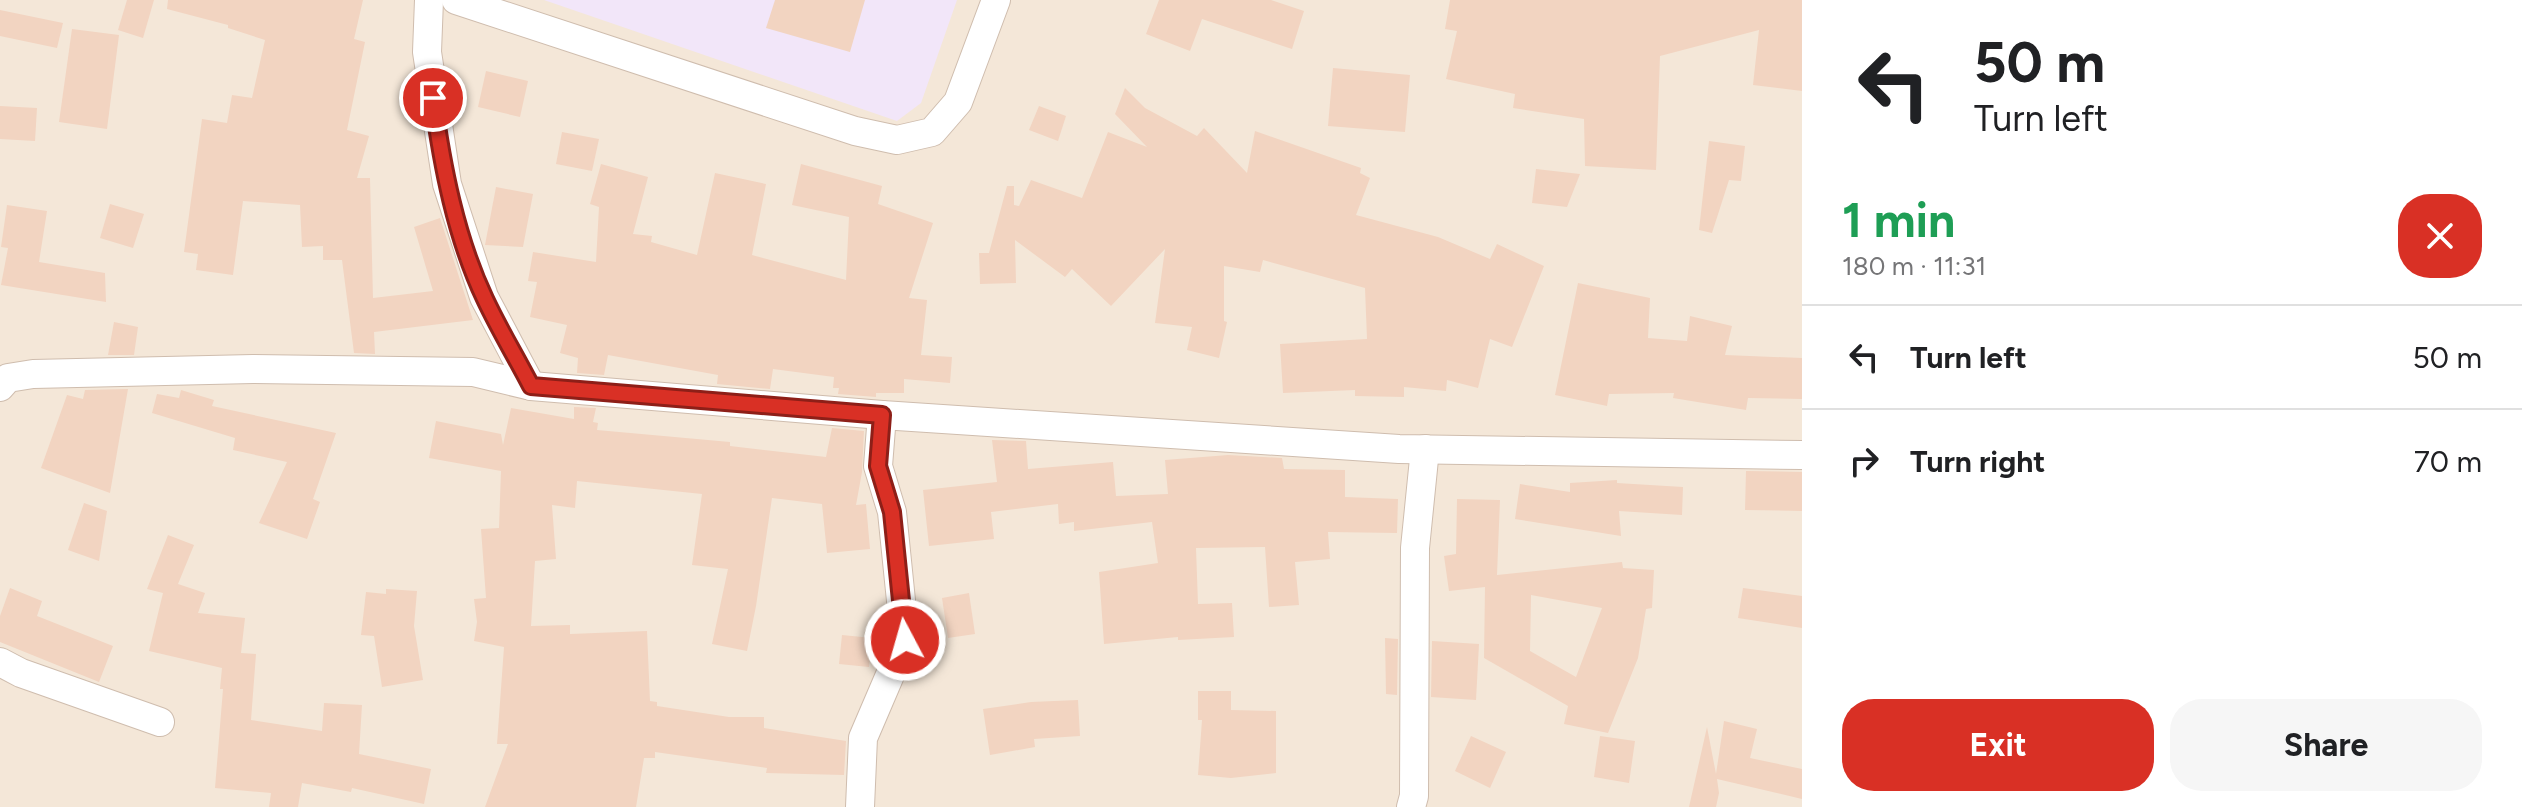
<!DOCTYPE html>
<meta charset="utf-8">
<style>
body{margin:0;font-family:Figtree,sans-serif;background:#f6f6f6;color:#202124;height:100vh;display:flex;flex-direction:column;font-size:30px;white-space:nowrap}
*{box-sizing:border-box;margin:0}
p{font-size:26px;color:#757577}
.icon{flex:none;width:44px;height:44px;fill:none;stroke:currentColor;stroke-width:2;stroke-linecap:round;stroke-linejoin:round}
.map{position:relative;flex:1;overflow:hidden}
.sheet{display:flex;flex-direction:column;background:#fff;width:720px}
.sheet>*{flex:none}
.banner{background:#fff;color:#202124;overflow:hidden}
.pin{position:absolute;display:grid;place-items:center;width:68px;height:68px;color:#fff;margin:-34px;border:4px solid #fff;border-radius:50%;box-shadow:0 2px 8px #0007}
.me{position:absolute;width:88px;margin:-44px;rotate:354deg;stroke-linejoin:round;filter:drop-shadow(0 0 6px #0008)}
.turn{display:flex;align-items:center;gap:28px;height:168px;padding:0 40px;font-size:36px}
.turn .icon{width:104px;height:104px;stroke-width:2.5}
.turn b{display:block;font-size:56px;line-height:68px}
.round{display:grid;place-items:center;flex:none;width:84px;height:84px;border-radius:32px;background:#f6f6f6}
.overview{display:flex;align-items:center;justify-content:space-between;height:136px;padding:0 40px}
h1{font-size:48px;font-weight:700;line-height:60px;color:#1e9e55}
.primary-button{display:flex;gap:16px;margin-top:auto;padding:16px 40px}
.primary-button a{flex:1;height:92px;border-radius:32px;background:#d93025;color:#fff;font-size:32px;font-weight:700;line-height:92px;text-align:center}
.primary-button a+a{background:#f6f6f6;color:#202124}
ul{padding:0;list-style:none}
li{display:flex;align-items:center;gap:24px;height:104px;padding:0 40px;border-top:2px solid #e0e0e0}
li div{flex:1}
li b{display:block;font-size:30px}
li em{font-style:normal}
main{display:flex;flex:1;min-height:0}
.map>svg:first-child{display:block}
.residential{fill:#f4e7d8}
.education{fill:#f2e6f9}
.building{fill:#f2d4c1;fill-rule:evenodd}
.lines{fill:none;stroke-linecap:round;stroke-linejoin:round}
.street-casing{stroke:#cfbdae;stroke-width:30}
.street{stroke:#fff;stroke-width:28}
.route-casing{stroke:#8d1f18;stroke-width:20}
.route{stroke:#d93025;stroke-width:14}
</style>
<main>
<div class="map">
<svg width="1802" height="807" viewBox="0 0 1802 807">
<rect width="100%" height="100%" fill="#fdf5ea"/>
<rect class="residential" x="0" y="0" width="1802" height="807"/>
<path class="education" d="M 544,0 L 957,0 L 921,103 L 897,121 Z"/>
<g class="building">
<path d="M 127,0 L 154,0 L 143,38 L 118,30 Z"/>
<path d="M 168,0 L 363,0 L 354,39 L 365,42 L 347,130 L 369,136 L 357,178 L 370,178 L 373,298 L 433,291 L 414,227 L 440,218 L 473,320 L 374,332 L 375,354 L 354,353 L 342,260 L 323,260 L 323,246 L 302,247 L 300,205 L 243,201 L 233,275 L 196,270 L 198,254 L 184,252 L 202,119 L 227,123 L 232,95 L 252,98 L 265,40 L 228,28 L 228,25 L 167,9 Z"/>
<path d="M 775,0 L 865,0 L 850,52 L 766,28 Z"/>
<path d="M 1159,0 L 1271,0 L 1304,11 L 1292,49 L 1202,19 L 1190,51 L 1146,34 Z"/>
<path d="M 1450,0 L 1802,0 L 1802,91 L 1753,85 L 1759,30 L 1660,56 L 1656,170 L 1585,166 L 1584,119 L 1513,108 L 1515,94 L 1446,79 L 1457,31 L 1445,29 Z"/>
<path d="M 0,10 L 63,23 L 57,48 L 0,36 Z"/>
<path d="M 72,29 L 119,35 L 107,129 L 59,122 Z"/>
<path d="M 1333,68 L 1410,75 L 1405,132 L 1328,126 Z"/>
<path d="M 486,71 L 528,81 L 520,117 L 478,107 Z"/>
<path d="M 1125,88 L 1145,108 L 1197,136 L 1204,128 L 1247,173 L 1255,131 L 1361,168 L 1360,173 L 1370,178 L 1356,215 L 1438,237 L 1490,259 L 1497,244 L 1544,266 L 1512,347 L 1490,339 L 1478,388 L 1447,380 L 1446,391 L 1404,387 L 1404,397 L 1355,396 L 1355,390 L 1283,393 L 1280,344 L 1367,339 L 1365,288 L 1263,260 L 1260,272 L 1224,266 L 1224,321 L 1227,322 L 1219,358 L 1187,350 L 1192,327 L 1155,323 L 1165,249 L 1111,306 L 1072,269 L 1065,277 L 1015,240 L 1016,283 L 980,284 L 979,253 L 989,253 L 1007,186 L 1014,186 L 1014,205 L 1019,206 L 1031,180 L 1082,198 L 1108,132 L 1147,147 L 1115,114 Z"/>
<path d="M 0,106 L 37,108 L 35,141 L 0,139 Z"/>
<path d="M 1039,106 L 1066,116 L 1058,141 L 1029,130 Z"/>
<path d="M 562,132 L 599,139 L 592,171 L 556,164 Z"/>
<path d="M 1709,141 L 1745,146 L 1741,181 L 1729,180 L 1712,233 L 1699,230 Z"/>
<path d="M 601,164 L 648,177 L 633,234 L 652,236 L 651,242 L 697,255 L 715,173 L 766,184 L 752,255 L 846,280 L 849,217 L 792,205 L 801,164 L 882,186 L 878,204 L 933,223 L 909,298 L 927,300 L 921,355 L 952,357 L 950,383 L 904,379 L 904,393 L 876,393 L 876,397 L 838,394 L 839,388 L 833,388 L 834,377 L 773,369 L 770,389 L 717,384 L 718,375 L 608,355 L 604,375 L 577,373 L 578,358 L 560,353 L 567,325 L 530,317 L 537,282 L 528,281 L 533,252 L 596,262 L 599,207 L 590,204 Z"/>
<path d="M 1536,169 L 1580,174 L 1567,207 L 1532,203 Z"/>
<path d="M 496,187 L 533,194 L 523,247 L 485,245 Z"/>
<path d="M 110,204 L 144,214 L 133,248 L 100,238 Z"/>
<path d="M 7,205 L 47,211 L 39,262 L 105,273 L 106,302 L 1,285 L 8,248 L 1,247 Z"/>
<path d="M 1578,283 L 1650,298 L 1648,338 L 1687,341 L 1690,316 L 1732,326 L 1725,355 L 1802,358 L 1802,399 L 1748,398 L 1746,410 L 1673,398 L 1674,393 L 1609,394 L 1607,406 L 1555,395 Z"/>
<path d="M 114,322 L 138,327 L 134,355 L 108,355 Z"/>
<path d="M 128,389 L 110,493 L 41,468 L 67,395 L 83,399 L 85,390 Z"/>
<path d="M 181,390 L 214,400 L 212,406 L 336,433 L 313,499 L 320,502 L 307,539 L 259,523 L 287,462 L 233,450 L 235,438 L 152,413 L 157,394 L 179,398 Z"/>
<path d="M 574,407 L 596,408 L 593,422 L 598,423 L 597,430 L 730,442 L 730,446 L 826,457 L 832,428 L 864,431 L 862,472 L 856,505 L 866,504 L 870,549 L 827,553 L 822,504 L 772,498 L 756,606 L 747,651 L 712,644 L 728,569 L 692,565 L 702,494 L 577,481 L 575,508 L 552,505 L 556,559 L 535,561 L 531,626 L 570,625 L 570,634 L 647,631 L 650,701 L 657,702 L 657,706 L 729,717 L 764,717 L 764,728 L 846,741 L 844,775 L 766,773 L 767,768 L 655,752 L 655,758 L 644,758 L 636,807 L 485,807 L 508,744 L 497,744 L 504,647 L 474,641 L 477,622 L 474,599 L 486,598 L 481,529 L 499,528 L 501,471 L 429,458 L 436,421 L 501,434 L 503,445 L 511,408 L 574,419 Z"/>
<path d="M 992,440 L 1026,441 L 1028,469 L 1113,462 L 1116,496 L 1168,494 L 1165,460 L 1228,455 L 1282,458 L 1284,469 L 1345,470 L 1345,497 L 1398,499 L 1397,533 L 1328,532 L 1330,559 L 1295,562 L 1299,605 L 1269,607 L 1265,547 L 1196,548 L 1198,604 L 1232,603 L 1234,637 L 1178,640 L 1178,637 L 1104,644 L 1099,572 L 1158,563 L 1152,522 L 1074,531 L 1074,522 L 1059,524 L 1058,504 L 991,512 L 994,539 L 929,546 L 923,490 L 997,482 Z"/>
<path d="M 1746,471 L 1802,472 L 1802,511 L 1745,510 Z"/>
<path d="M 1617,480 L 1617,483 L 1683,487 L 1682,515 L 1619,511 L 1621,536 L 1515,519 L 1520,484 L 1570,492 L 1570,483 Z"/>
<path d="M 1457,499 L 1500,500 L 1497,575 L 1622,562 L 1623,568 L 1654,570 L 1652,608 L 1646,609 L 1638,658 L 1608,733 L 1564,724 L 1568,706 L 1484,658 L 1485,587 L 1449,591 L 1444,556 L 1456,554 ZM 1531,595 L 1602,608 L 1576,677 L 1530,651 Z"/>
<path d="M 84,503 L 107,511 L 99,561 L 68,550 Z"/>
<path d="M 168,535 L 194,545 L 178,584 L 205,593 L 198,613 L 245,618 L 241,653 L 256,654 L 251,720 L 322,731 L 324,703 L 362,705 L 359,754 L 431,769 L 424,804 L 352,788 L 351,792 L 302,783 L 298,807 L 269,807 L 271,793 L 215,788 L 223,689 L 220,689 L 222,668 L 149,651 L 163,593 L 147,589 Z"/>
<path d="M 10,588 L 42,601 L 37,616 L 113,646 L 99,682 L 0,642 L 0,616 Z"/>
<path d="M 1743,588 L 1802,596 L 1802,628 L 1738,618 Z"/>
<path d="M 386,589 L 417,591 L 414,626 L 423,680 L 382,687 L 374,636 L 361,635 L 366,592 L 386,594 Z"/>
<path d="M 969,593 L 975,634 L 948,638 L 942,598 Z"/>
<path d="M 842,635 L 872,638 L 869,667 L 839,664 Z"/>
<path d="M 1385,638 L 1398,639 L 1397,695 L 1386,694 Z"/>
<path d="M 1432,641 L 1479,644 L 1476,700 L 1431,697 Z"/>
<path d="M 1198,691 L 1231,691 L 1231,710 L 1276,711 L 1276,773 L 1231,778 L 1198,775 L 1202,720 L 1198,720 Z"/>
<path d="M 1078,700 L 1080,736 L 1034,739 L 1035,747 L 990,755 L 983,709 L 1031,702 Z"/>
<path d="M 1724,721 L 1757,729 L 1750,758 L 1802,769 L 1802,799 L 1717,779 L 1719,793 L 1716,807 L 1689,807 L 1707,727 L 1716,774 Z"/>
<path d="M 1471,736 L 1506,752 L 1490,788 L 1455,771 Z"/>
<path d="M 1600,736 L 1635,741 L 1629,783 L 1594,777 Z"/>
</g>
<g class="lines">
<defs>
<g id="street">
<path d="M 429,0 L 427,52 L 447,184 L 484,297 L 531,386"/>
<path d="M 456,0 L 855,131 L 897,140 L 932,132 L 958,102 L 996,0"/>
<path d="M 0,387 L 8,378 L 33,374 L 253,369 L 473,372 L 531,386 L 882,415 L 1399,449 L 1802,455"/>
<path d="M 0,662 L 21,673 L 160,722"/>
<path d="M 860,807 L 863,738 L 905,640 L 892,512 L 878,466 L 882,415"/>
<path d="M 1411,807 L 1414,796 L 1415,548 L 1425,449"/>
</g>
</defs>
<use href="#street" class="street-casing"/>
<use href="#street" class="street"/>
</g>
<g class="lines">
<defs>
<path id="route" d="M 433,98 C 442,166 456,238 485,299 C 499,329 516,357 531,386 L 882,415 L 878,466 L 892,512 L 905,640"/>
</defs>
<use href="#route" class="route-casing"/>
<use href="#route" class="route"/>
</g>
</svg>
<div class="pin" style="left:433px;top:98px;background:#d93025"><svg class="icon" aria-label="arrive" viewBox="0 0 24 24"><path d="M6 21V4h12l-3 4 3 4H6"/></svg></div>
<svg class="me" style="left:905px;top:640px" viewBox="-20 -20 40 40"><circle r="17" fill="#d93025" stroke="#fff" stroke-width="3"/><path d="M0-11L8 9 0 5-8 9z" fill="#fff"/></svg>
</div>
<section class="sheet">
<div class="banner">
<div class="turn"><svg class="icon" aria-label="left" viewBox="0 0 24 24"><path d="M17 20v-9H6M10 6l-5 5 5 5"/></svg><div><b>50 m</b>Turn left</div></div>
</div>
<div class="overview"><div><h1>1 min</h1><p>180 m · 11:31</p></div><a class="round" style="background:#d93025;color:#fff"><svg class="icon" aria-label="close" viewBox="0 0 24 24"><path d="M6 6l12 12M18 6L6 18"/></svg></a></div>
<ul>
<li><svg class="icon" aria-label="left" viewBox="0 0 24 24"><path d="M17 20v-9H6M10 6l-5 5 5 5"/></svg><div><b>Turn left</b></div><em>50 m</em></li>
<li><svg class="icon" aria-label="right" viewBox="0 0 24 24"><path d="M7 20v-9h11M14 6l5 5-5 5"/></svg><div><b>Turn right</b></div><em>70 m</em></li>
</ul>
<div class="primary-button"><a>Exit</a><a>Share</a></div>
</section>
</main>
